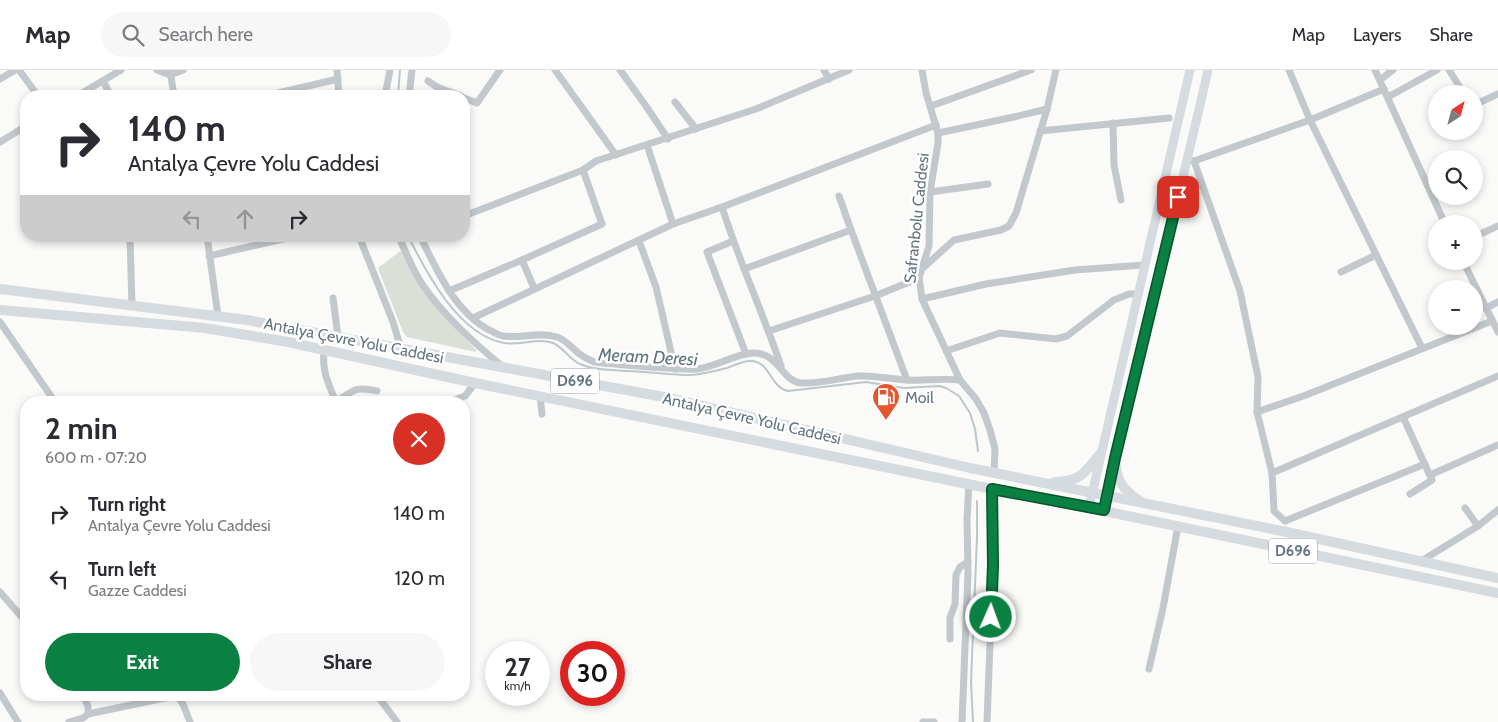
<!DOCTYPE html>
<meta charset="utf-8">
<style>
body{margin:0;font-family:Cabin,sans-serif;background:#f7f7f7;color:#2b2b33;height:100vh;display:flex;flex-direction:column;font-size:19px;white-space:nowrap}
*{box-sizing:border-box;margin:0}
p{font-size:16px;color:#7c7c81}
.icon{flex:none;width:28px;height:28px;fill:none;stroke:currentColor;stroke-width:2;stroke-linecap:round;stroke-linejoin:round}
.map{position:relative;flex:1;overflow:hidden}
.sheet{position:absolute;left:20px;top:326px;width:450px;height:305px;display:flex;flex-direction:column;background:#fff;border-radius:20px;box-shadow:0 2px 8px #0003}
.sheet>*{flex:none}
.top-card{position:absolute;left:20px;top:20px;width:450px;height:152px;border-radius:20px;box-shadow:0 2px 8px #0003;background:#fff;color:#2b2b33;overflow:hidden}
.needle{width:32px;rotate:36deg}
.controls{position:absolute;left:1428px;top:15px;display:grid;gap:10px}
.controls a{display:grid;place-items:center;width:55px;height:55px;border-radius:50%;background:#fff;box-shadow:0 2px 8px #0003;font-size:25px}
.speed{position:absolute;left:485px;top:571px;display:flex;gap:10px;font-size:25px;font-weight:700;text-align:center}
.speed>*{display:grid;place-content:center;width:65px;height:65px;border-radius:50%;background:#fff;box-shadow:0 2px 8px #0003;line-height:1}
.speed small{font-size:12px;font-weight:400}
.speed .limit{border:8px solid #d22;background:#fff;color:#111}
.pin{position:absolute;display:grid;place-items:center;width:42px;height:42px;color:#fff;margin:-21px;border-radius:10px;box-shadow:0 2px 8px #0006}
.me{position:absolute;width:55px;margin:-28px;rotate:2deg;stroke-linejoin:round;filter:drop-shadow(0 0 4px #0008)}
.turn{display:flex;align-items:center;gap:18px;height:105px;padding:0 25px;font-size:22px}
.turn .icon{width:65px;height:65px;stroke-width:2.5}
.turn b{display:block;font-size:35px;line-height:42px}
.lanes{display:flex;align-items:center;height:48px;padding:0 25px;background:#0003;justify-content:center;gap:25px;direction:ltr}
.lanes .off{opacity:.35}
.round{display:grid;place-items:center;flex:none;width:52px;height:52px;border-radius:26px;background:#f7f7f7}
.head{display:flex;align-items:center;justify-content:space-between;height:85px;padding:0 25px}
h1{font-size:30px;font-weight:700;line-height:38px}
.cta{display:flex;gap:10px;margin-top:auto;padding:10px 25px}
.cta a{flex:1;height:58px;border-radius:30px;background:#0b8043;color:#fff;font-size:20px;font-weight:700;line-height:58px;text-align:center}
.cta a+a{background:#f7f7f7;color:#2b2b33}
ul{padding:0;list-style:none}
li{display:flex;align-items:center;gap:15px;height:65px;padding:0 25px}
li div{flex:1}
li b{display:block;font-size:19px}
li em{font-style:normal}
header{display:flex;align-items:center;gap:30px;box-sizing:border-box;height:70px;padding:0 25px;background:#fff;border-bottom:1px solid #e1e1e2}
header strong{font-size:24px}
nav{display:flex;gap:28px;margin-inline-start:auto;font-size:18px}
.search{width:350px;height:45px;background:#f7f7f7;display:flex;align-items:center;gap:12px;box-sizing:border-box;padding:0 18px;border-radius:28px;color:#7c7c81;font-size:19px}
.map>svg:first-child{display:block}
.green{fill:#dadfd7}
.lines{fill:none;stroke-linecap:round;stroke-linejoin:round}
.stream{stroke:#bbc7cb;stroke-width:2}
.minor{stroke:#c3c8cc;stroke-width:7}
.major{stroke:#d6dbdf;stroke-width:9}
.highway{stroke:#d6dbdf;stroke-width:10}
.route-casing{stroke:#07532c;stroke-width:12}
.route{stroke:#0b8043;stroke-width:9}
.labels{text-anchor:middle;stroke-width:5;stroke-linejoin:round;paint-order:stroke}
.shield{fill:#fff;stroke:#939fa8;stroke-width:1}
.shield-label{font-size:15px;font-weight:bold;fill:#657683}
.street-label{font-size:16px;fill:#657683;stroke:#fff}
.poi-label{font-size:16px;fill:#657683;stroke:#fff;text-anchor:start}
.water-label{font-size:18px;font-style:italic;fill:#60757c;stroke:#fff}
</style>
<header>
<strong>Map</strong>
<div class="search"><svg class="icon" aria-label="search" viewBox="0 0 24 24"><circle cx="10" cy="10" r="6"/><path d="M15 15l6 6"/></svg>Search here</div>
<nav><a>Map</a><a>Layers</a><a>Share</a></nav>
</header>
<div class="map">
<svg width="1498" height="652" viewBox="0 0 1498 652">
<rect width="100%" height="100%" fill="#fafaf8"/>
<path class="green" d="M 403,179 L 452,254 L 476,280 L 476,282 L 407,267 L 403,262 L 378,198 Z"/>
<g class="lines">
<g class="stream">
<path d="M 398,26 L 400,0"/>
<path d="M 408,166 C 427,204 459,265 504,273 C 520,276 539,267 553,273 C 563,277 569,289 580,294 C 599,302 624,300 644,302 C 659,303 674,305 690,305 C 703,304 714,301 727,298 C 735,295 744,290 752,291 C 771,293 770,317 788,321 L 866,312 L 904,318 L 939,316 L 946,318 L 959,326 L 970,343 L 975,359 L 978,381"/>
<path d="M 973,652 L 971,612 L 977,468 L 977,431"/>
</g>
<g class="minor">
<path d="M 19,0 L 38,26"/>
<path d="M 157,0 L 170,5 L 183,0"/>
<path d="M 170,0 L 174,26"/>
<path d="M 337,0 L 339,26"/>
<path d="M 555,0 L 616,85"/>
<path d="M 620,0 L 646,36 L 668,69"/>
<path d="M 824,0 L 829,9"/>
<path d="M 922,0 L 926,23 L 938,63 L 938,73 L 930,122 L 929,176 L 919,208 L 922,229 L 960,310 L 976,329 L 984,343 L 990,360 L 995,379 L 994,404"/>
<path d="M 1289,0 L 1310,50 L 1422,278"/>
<path d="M 1375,0 L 1445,154"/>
<path d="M 1449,0 L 1464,24"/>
<path d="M 0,9 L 15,0"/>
<path d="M 1380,10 L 1393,0"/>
<path d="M 103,11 L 111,26"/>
<path d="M 428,11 L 437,17 L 461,26"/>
<path d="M 77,26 L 121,0"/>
<path d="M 265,26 L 338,9"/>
<path d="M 385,26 L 390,0"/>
<path d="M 409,26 L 412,0"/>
<path d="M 1388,27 L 1437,0"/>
<path d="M 464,28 L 477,33 L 500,0"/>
<path d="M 675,32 L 696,59"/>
<path d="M 1474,35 L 1498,24"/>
<path d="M 931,36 L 1031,0"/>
<path d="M 1113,53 L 1114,95 L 1121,130"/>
<path d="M 1040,61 L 1169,48"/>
<path d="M 938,63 L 1014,47 L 1047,39"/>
<path d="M 0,72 L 26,56"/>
<path d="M 647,75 L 673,154"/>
<path d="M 1191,90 L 1194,91 L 1310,50 L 1384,19"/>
<path d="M 1194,91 L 1240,221 L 1258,307 L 1257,342 L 1272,403 L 1274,441 L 1285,451"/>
<path d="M 930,122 L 988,114"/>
<path d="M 839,126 L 851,160"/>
<path d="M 722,137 C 739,191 763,243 781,296"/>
<path d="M 464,146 L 583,100 L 596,91 L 756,39 L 849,0"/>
<path d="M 130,166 L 132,236"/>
<path d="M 207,166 L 218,246"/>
<path d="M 359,166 L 393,252 L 401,279"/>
<path d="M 398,166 C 406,181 413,201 422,214 C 444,246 473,272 503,297"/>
<path d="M 420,166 C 437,200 454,241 489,260 C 494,262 498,265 503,266 C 520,269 540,261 557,267 C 564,269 569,275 575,280 C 581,286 587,289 594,292 C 613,294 632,296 651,297 C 666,298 681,300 697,299 C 716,297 739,282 755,283 C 779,284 782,311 801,313 C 819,314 840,308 858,306 C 874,305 890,309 907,310 C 925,311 942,308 960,310"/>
<path d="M 1474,167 L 1498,156"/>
<path d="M 639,171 L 656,217 L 675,299"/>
<path d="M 733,171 L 707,182 L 746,284"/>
<path d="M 209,186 L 296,166"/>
<path d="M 1463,191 L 1498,262"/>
<path d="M 923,198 L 954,170 L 1001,160 L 1009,156 L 1016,143 L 1047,39 L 1056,0"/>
<path d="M 744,199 L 851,160 L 907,310"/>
<path d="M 1341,202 L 1376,185"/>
<path d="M 534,218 L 522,190 L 602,154 L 583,100"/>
<path d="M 449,221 L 522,190"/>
<path d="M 333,228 L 338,267"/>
<path d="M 922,229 L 986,214 L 1075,200 L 1144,195"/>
<path d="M 1486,238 L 1498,232"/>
<path d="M 473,248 L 673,154 L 722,137 L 936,55"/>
<path d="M 0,252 L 55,332"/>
<path d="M 769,261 L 875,226 L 919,208"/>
<path d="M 324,280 C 322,302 328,313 336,332"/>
<path d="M 946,281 L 1000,263 L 1056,269 L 1067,266 L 1114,230 L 1129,224 L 1138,224"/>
<path d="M 540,326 L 542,344"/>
<path d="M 336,332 C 354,320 355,316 377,321"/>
<path d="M 436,332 L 448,332 L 465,326 L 475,313"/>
<path d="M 1257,342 L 1306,325 L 1492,251"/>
<path d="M 1403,347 L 1432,410 L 1410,424"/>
<path d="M 1272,403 L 1498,306"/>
<path d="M 1430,405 L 1498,375"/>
<path d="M 1465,438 L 1478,456"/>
<path d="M 1285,451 L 1425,394"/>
<path d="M 1423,490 L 1478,456 L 1498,440"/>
<path d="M 0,522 L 26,552"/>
<path d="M 950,569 L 950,548 L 955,534 L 956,505 L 960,497 L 968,492"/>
<path d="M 1149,599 L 1163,538 L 1178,456"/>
<path d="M 0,623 L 18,652"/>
<path d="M 177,625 L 183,634 L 190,652"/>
<path d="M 377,625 L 397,652"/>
<path d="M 88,644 L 179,625"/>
<path d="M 69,652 L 83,648 L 88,644 L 88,636 L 83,625"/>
<path d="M 923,652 L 934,652"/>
<path d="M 962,652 L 968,503 L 967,449 L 969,414"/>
<path d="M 987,652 L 993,495 L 992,419"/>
</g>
<g class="major">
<path d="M 1089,437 L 1190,0"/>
<path d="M 1104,441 C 1135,293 1175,147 1208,0"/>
</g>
<g class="highway">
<path d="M 0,219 L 247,250 L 669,328 L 970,398 L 1282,461 L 1498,508"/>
<path d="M 0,240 L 205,258 L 288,272 L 475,313 L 992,419 L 1104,441 L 1498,523"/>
<path d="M 1115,388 C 1116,411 1122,419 1141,432"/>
<path d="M 1054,412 C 1081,411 1084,404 1100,384"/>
</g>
</g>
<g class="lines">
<defs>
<path id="route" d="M 991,547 L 993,495 L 992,419 L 1104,440 L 1115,388 L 1178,127"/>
</defs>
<use href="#route" class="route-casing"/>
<use href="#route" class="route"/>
</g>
<defs>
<symbol id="fuel-pin" viewBox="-11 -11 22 30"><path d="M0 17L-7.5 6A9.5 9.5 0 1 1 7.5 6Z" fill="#e4572e" stroke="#fff"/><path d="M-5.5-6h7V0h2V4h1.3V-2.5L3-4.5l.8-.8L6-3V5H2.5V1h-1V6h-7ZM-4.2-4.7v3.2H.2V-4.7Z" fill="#fff"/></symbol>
</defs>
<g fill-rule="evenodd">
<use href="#fuel-pin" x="870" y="311" width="32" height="43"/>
</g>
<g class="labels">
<g class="shield">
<rect x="551" y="298.5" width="48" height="25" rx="4"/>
<rect x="1269" y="468.5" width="48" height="25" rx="4"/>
</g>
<g class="shield-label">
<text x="575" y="316">D696</text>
<text x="1293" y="486">D696</text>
</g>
<g class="street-label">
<text transform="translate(916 148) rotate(-84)" y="6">Safranbolu Caddesi</text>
<text transform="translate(354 270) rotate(11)" y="6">Antalya Çevre Yolu Caddesi</text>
<text transform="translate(752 348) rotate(13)" y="6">Antalya Çevre Yolu Caddesi</text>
</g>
<g class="poi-label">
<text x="905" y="333">Moil</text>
</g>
<g class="water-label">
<text transform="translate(648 287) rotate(3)" y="6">Meram Deresi</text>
</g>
</g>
</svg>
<div class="controls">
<a><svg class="needle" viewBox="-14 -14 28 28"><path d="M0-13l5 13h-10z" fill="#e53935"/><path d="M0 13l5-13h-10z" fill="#7c7c81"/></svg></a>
<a><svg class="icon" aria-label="search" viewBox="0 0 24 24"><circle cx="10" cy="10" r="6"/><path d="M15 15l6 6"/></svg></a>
<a>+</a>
<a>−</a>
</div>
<div class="speed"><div>27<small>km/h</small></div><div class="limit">30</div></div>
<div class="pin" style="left:1178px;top:127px;background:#d93025"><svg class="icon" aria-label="arrive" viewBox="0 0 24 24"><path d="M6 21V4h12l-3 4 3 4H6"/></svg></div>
<svg class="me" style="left:991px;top:547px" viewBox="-20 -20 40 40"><circle r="17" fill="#0b8043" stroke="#fff" stroke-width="3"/><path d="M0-11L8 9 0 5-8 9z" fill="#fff"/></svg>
<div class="top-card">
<div class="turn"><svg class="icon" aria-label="right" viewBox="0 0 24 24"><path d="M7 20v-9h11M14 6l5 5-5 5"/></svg><div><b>140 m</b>Antalya Çevre Yolu Caddesi</div></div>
<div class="lanes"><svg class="icon off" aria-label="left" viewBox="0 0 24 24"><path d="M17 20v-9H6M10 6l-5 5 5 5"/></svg><svg class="icon off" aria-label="ahead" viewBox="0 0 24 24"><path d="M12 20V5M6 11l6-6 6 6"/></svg><svg class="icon" aria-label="right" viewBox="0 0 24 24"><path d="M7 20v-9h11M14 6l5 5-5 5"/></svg></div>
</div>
<section class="sheet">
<div class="head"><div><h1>2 min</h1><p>600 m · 07:20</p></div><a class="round" style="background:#d93025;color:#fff"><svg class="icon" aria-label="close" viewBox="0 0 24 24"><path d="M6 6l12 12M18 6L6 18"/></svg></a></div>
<ul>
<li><svg class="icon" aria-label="right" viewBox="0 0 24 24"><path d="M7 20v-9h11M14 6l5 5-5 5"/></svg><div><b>Turn right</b><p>Antalya Çevre Yolu Caddesi</p></div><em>140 m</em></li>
<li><svg class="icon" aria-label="left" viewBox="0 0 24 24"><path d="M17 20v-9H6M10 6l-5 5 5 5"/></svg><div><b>Turn left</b><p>Gazze Caddesi</p></div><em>120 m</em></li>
</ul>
<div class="cta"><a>Exit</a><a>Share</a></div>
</section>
</div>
